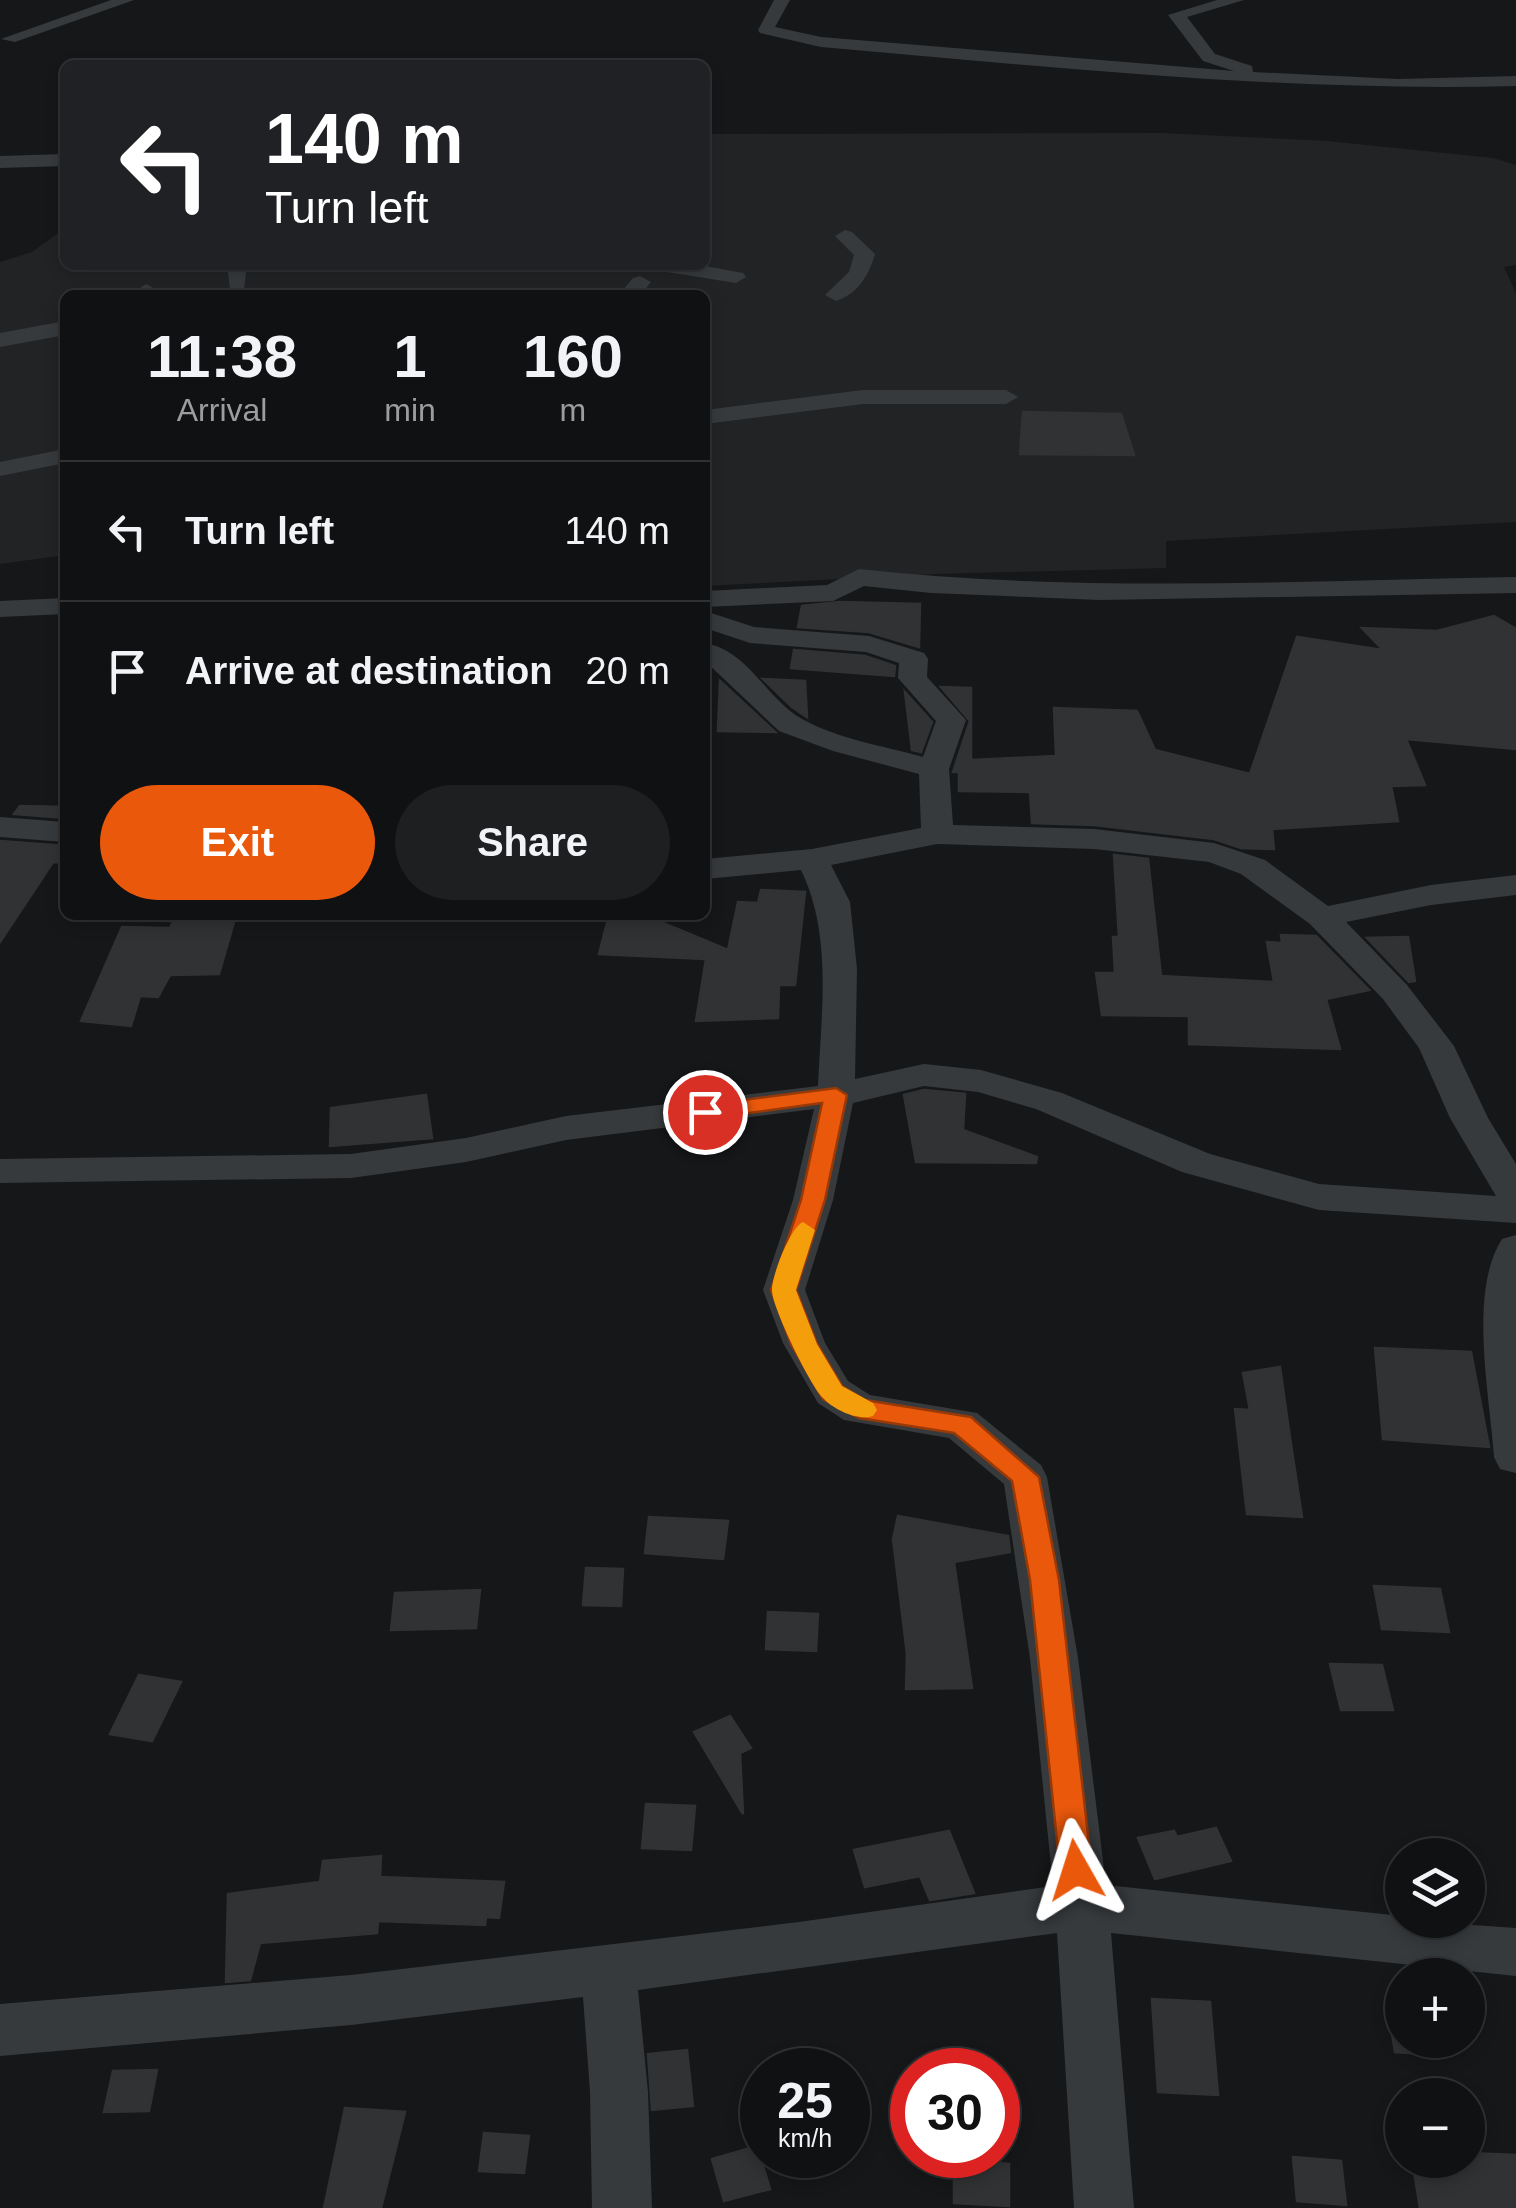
<!DOCTYPE html>
<meta charset="utf-8">
<style>
body{margin:0;font-family:Helvetica,sans-serif;background:#1e1f20;color:#f1f3f6;height:100vh;display:flex;flex-direction:column;font-size:38px;white-space:nowrap}
*{box-sizing:border-box;margin:0}
p{font-size:32px;color:#9c9d9f}
.icon{flex:none;width:55px;height:55px;fill:none;stroke:currentColor;stroke-width:2;stroke-linecap:round;stroke-linejoin:round}
.map{position:relative;flex:1;overflow:hidden}
.details{position:absolute;left:60px;top:290px;width:650px;height:630px;display:flex;flex-direction:column;background:#101112;border-radius:15px;box-shadow:0 5px 15px #0003,0 0 0 2px #303132}
.details>*{flex:none}
.guide{position:absolute;left:60px;top:60px;width:650px;height:210px;border-radius:15px;box-shadow:0 5px 15px #0003,0 0 0 2px #303132;background:#202124;color:#fff;overflow:hidden}
.controls{position:absolute;left:1385px;top:1838px;display:grid;gap:20px}
.controls a{display:grid;place-items:center;width:100px;height:100px;border-radius:50%;background:#101112;box-shadow:0 5px 15px #0003,0 0 0 2px #303132;font-size:50px}
.speed{position:absolute;left:740px;top:2048px;display:flex;gap:20px;font-size:50px;font-weight:700;text-align:center}
.speed>*{display:grid;place-content:center;width:130px;height:130px;border-radius:50%;background:#101112;box-shadow:0 5px 15px #0003,0 0 0 2px #303132;line-height:1}
.speed small{font-size:25px;font-weight:400}
.speed .limit{border:15px solid #d22;background:#fff;color:#111}
.pin{position:absolute;display:grid;place-items:center;width:85px;height:85px;color:#fff;margin:-42px;border:5px solid #fff;border-radius:50%;box-shadow:0 2px 10px #0007}
.me{position:absolute;width:110px;margin:-55px;rotate:354deg;stroke-linejoin:round;filter:drop-shadow(0 0 8px #0008)}
.turn{display:flex;align-items:center;gap:35px;height:210px;padding:0 40px;font-size:45px}
.turn .icon{width:130px;height:130px;stroke-width:2.5}
.turn b{display:block;font-size:70px;line-height:85px}
.eta{display:flex;justify-content:space-evenly;align-items:center;height:170px;text-align:center}
.eta b{font-size:60px;font-weight:800;line-height:70px}
.primary-button{display:flex;gap:20px;margin-top:auto;padding:20px 40px}
.primary-button a{flex:1;height:115px;border-radius:60px;background:#ea580c;color:#fff;font-size:40px;font-weight:800;line-height:115px;text-align:center}
.primary-button a+a{background:#1e1f20;color:#f1f3f6}
ul{padding:0;list-style:none}
li{display:flex;align-items:center;gap:30px;height:140px;padding:0 40px;border-top:2px solid #303132}
li div{flex:1}
li b{display:block;font-size:38px}
li em{font-style:normal}
.map>svg:first-child{display:block}
.built{fill:#222325}
.building{fill:#313234;stroke:#303234;stroke-width:2.5}
.lines{fill:none;stroke-linecap:round;stroke-linejoin:round}
.street{fill:#373a3d;fill-rule:evenodd}
.route{fill:#ea580c;stroke:#983908;stroke-width:2.5}
.slow{fill:#f59e0b}
</style>
<div class="map">
<svg width="1516" height="2208" viewBox="0 0 1516 2208">
<rect width="100%" height="100%" fill="#161718"/>
<path class="built" d="M 1162,133 L 1327,141 L 1493,158 L 1516,165 L 1516,265 L 1504,267 L 1516,293 L 1516,522 L 1166,541 L 1166,568 L 936,574 L 705,586 L 705,295 L 65,295 L 65,555 L 0,564 L 0,262 L 32,252 L 65,228 L 65,265 L 705,265 L 705,134 Z"/>
<g class="building">
<path d="M 1023,412 L 1121,414 L 1134,455 L 1020,454 Z"/>
<path d="M 840,602 L 920,604 L 919,647 L 869,632 L 798,627 L 802,606 Z"/>
<path d="M 1494,616 L 1516,629 L 1516,749 L 1406,739 L 1425,785 L 1391,786 L 1398,821 L 1272,829 L 1274,849 L 1241,848 L 1214,839 L 1094,825 L 1032,823 L 1030,792 L 959,791 L 959,772 L 953,772 L 970,721 L 941,687 L 971,688 L 971,760 L 1056,756 L 1054,708 L 1137,711 L 1155,750 L 1250,774 L 1297,637 L 1383,650 L 1362,628 L 1437,631 Z"/>
<path d="M 794,650 L 865,656 L 895,666 L 894,676 L 791,668 Z"/>
<path d="M 763,679 L 805,681 L 807,717 L 792,707 Z"/>
<path d="M 720,681 L 775,732 L 718,731 Z"/>
<path d="M 905,692 L 932,722 L 921,752 L 912,750 Z"/>
<path d="M 20,806 L 65,807 L 65,818 L 14,814 Z"/>
<path d="M 0,841 L 65,846 L 65,863 L 53,862 L 0,942 Z"/>
<path d="M 1114,855 L 1148,859 L 1161,976 L 1274,982 L 1267,942 L 1282,943 L 1281,935 L 1316,936 L 1369,990 L 1326,999 L 1340,1049 L 1189,1044 L 1189,1016 L 1102,1015 L 1096,973 L 1115,973 L 1113,937 L 1119,937 Z"/>
<path d="M 761,890 L 805,892 L 795,985 L 779,985 L 778,1018 L 696,1021 L 706,959 L 599,954 L 609,915 L 644,915 L 728,950 L 738,902 L 758,903 Z"/>
<path d="M 176,915 L 236,915 L 219,974 L 170,975 L 158,997 L 140,996 L 131,1026 L 81,1021 L 122,927 L 170,928 Z"/>
<path d="M 1408,937 L 1415,981 L 1409,982 L 1367,938 Z"/>
<path d="M 924,1090 L 965,1094 L 963,1130 L 1037,1157 L 1036,1163 L 916,1162 L 904,1095 Z"/>
<path d="M 426,1095 L 432,1138 L 330,1146 L 331,1108 Z"/>
<path d="M 1375,1348 L 1471,1352 L 1489,1447 L 1383,1439 Z"/>
<path d="M 1280,1367 L 1289,1431 L 1302,1517 L 1247,1514 L 1235,1409 L 1250,1410 L 1243,1373 Z"/>
<path d="M 898,1516 L 1008,1536 L 1010,1552 L 954,1562 L 972,1688 L 906,1689 L 907,1654 L 893,1539 Z"/>
<path d="M 649,1517 L 728,1521 L 723,1559 L 645,1553 Z"/>
<path d="M 586,1568 L 623,1569 L 621,1606 L 583,1605 Z"/>
<path d="M 1374,1586 L 1440,1589 L 1449,1632 L 1382,1629 Z"/>
<path d="M 480,1590 L 476,1628 L 391,1630 L 395,1593 Z"/>
<path d="M 768,1612 L 818,1614 L 816,1651 L 766,1649 Z"/>
<path d="M 1330,1664 L 1382,1665 L 1393,1710 L 1341,1710 Z"/>
<path d="M 139,1675 L 181,1682 L 152,1741 L 110,1734 Z"/>
<path d="M 730,1716 L 751,1748 L 740,1753 L 743,1814 L 694,1732 Z"/>
<path d="M 646,1804 L 695,1806 L 691,1850 L 642,1848 Z"/>
<path d="M 1216,1828 L 1231,1861 L 1155,1879 L 1138,1838 L 1174,1831 L 1177,1837 Z"/>
<path d="M 949,1831 L 974,1893 L 930,1900 L 920,1876 L 865,1887 L 854,1850 Z"/>
<path d="M 381,1856 L 380,1877 L 504,1882 L 499,1918 L 486,1917 L 485,1925 L 378,1921 L 377,1933 L 260,1943 L 250,1980 L 226,1982 L 228,1894 L 320,1882 L 323,1861 Z"/>
<path d="M 1152,1999 L 1210,2002 L 1218,2095 L 1158,2092 Z"/>
<path d="M 1402,2008 L 1402,2040 L 1449,2040 L 1452,2056 L 1395,2052 L 1388,2009 Z"/>
<path d="M 687,2050 L 693,2106 L 652,2110 L 648,2054 Z"/>
<path d="M 157,2070 L 149,2111 L 104,2112 L 113,2071 Z"/>
<path d="M 345,2108 L 405,2112 L 381,2208 L 324,2208 Z"/>
<path d="M 484,2133 L 529,2136 L 524,2173 L 479,2171 Z"/>
<path d="M 757,2146 L 770,2189 L 724,2201 L 712,2159 Z"/>
<path d="M 1468,2153 L 1516,2155 L 1516,2208 L 1420,2208 L 1412,2160 L 1468,2160 Z"/>
<path d="M 1293,2157 L 1341,2161 L 1346,2205 L 1297,2201 Z"/>
<path d="M 954,2160 L 1009,2164 L 1009,2206 L 954,2203 Z"/>
</g>
<g class="lines">
<g class="street">
<path d="M 111,0 L 134,0 L 15,42 L 1,39 Z"/>
<path d="M 774,0 L 790,0 L 775,27 L 821,37 L 1234,71 L 1203,61 L 1168,15 L 1217,0 L 1244,0 L 1187,17 L 1215,54 L 1252,66 L 1253,72 L 1398,79 L 1516,76 L 1516,86 C 1283,92 1053,67 821,47 L 760,33 L 758,30 Z"/>
<path d="M 65,154 L 65,166 L 0,168 L 0,156 Z"/>
<path d="M 845,230 L 852,232 L 875,254 C 869,275 858,294 836,301 L 825,295 L 849,272 L 854,255 L 835,236 Z"/>
<path d="M 227,265 L 247,265 L 244,289 L 230,289 Z"/>
<path d="M 651,265 L 700,265 L 743,273 L 746,277 L 736,283 L 661,271 Z"/>
<path d="M 640,276 L 651,282 L 641,295 L 619,295 L 633,278 Z"/>
<path d="M 146,284 L 157,290 L 153,295 L 130,295 Z"/>
<path d="M 65,321 L 65,335 L 0,347 L 0,333 Z"/>
<path d="M 863,390 L 1006,390 L 1018,397 L 1006,404 L 863,404 L 705,424 L 705,410 Z"/>
<path d="M 65,449 L 65,463 L 0,476 L 0,462 Z"/>
<path d="M 859,569 C 1077,593 1297,581 1516,577 L 1516,593 L 1100,600 L 931,593 L 864,586 L 833,601 L 705,607 L 705,591 L 827,585 Z"/>
<path d="M 65,598 L 65,614 L 0,617 L 0,601 Z"/>
<path d="M 705,611 L 754,627 L 869,636 L 924,653 L 928,659 L 927,677 L 966,720 L 949,769 L 953,825 L 1094,829 L 1214,843 L 1265,860 L 1328,906 L 1431,885 L 1516,875 L 1516,895 L 1431,905 L 1346,922 L 1407,985 L 1454,1046 L 1488,1118 L 1516,1164 L 1516,1223 L 1319,1210 L 1182,1172 L 1036,1109 L 978,1092 L 924,1086 L 853,1103 L 833,1200 L 805,1290 L 825,1343 L 848,1381 L 870,1395 L 977,1413 L 1041,1465 L 1047,1477 L 1078,1658 L 1106,1885 L 1402,1916 L 1402,1920 L 1516,1928 L 1516,1976 L 1111,1933 L 1134,2208 L 1074,2208 L 1057,1933 L 638,1990 L 648,2092 L 652,2208 L 592,2208 L 590,2092 L 583,1997 L 351,2025 L 0,2056 L 0,2004 L 351,1975 L 799,1922 L 1053,1886 L 1030,1658 L 1004,1484 L 949,1438 L 844,1420 L 818,1403 L 783,1343 L 763,1290 L 793,1200 L 814,1109 L 566,1140 L 466,1162 L 351,1178 L 0,1183 L 0,1159 L 351,1154 L 466,1138 L 566,1116 L 818,1086 C 821,1014 833,936 801,870 L 705,879 L 705,859 L 812,849 L 921,828 L 919,774 L 833,751 L 779,731 L 705,661 L 705,643 C 749,651 766,699 802,719 C 838,739 884,746 923,757 L 936,721 L 898,678 L 899,663 L 866,652 L 750,643 L 705,628 ZM 937,844 L 1094,849 L 1209,862 L 1241,874 L 1310,924 L 1383,999 L 1419,1048 L 1450,1118 L 1496,1196 L 1319,1184 L 1210,1154 L 1062,1093 L 981,1070 L 924,1064 L 855,1079 L 857,969 L 850,902 L 831,865 Z"/>
<path d="M 0,817 L 65,822 L 65,842 L 0,837 Z"/>
<path d="M 1516,1235 L 1516,1473 L 1500,1469 L 1494,1457 C 1490,1396 1468,1292 1502,1239 Z"/>
</g>
</g>
<path class="route" d="M 836,1088 L 847,1095 L 825,1200 L 796,1290 L 817,1344 L 842,1386 L 865,1400 L 971,1417 L 1039,1477 L 1059,1580 L 1092,1870 L 1088,1880 L 1076,1884 L 1065,1880 L 1060,1870 L 1030,1580 L 1012,1481 L 954,1433 L 859,1418 L 823,1399 L 791,1344 L 771,1290 L 801,1200 L 822,1103 L 705,1119 L 694,1112 L 705,1105 Z"/>
<path class="slow" d="M 803,1222 L 815,1230 L 796,1290 L 817,1344 L 842,1386 L 873,1403 L 877,1410 L 873,1416 C 858,1421 834,1410 823,1398 C 810,1385 773,1309 772,1291 C 771,1277 791,1226 803,1222 Z"/>
</svg>
<div class="controls">
<a><svg class="icon" aria-label="layers" viewBox="0 0 24 24"><path d="M12 4l9 5-9 5-9-5zM3 14l9 5 9-5"/></svg></a>
<a>+</a>
<a>−</a>
</div>
<div class="speed"><div>25<small>km/h</small></div><div class="limit">30</div></div>
<div class="pin" style="left:705px;top:1112px;background:#d93025"><svg class="icon" aria-label="arrive" viewBox="0 0 24 24"><path d="M6 21V4h12l-3 4 3 4H6"/></svg></div>
<svg class="me" style="left:1076px;top:1870px" viewBox="-20 -20 40 40"><path d="M0-17L14 15 0 8-14 15z" fill="#ea580c" stroke="#fff" stroke-width="4"/></svg>
<div class="guide">
<div class="turn"><svg class="icon" aria-label="left" viewBox="0 0 24 24"><path d="M17 20v-9H6M10 6l-5 5 5 5"/></svg><div><b>140 m</b>Turn left</div></div>
</div>
<section class="details">
<div class="eta">
<div><b>11:38</b><p>Arrival</p></div>
<div><b>1</b><p>min</p></div>
<div><b>160</b><p>m</p></div>
</div>
<ul>
<li><svg class="icon" aria-label="left" viewBox="0 0 24 24"><path d="M17 20v-9H6M10 6l-5 5 5 5"/></svg><div><b>Turn left</b></div><em>140 m</em></li>
<li><svg class="icon" aria-label="arrive" viewBox="0 0 24 24"><path d="M6 21V4h12l-3 4 3 4H6"/></svg><div><b>Arrive at destination</b></div><em>20 m</em></li>
</ul>
<div class="primary-button"><a>Exit</a><a>Share</a></div>
</section>
</div>
